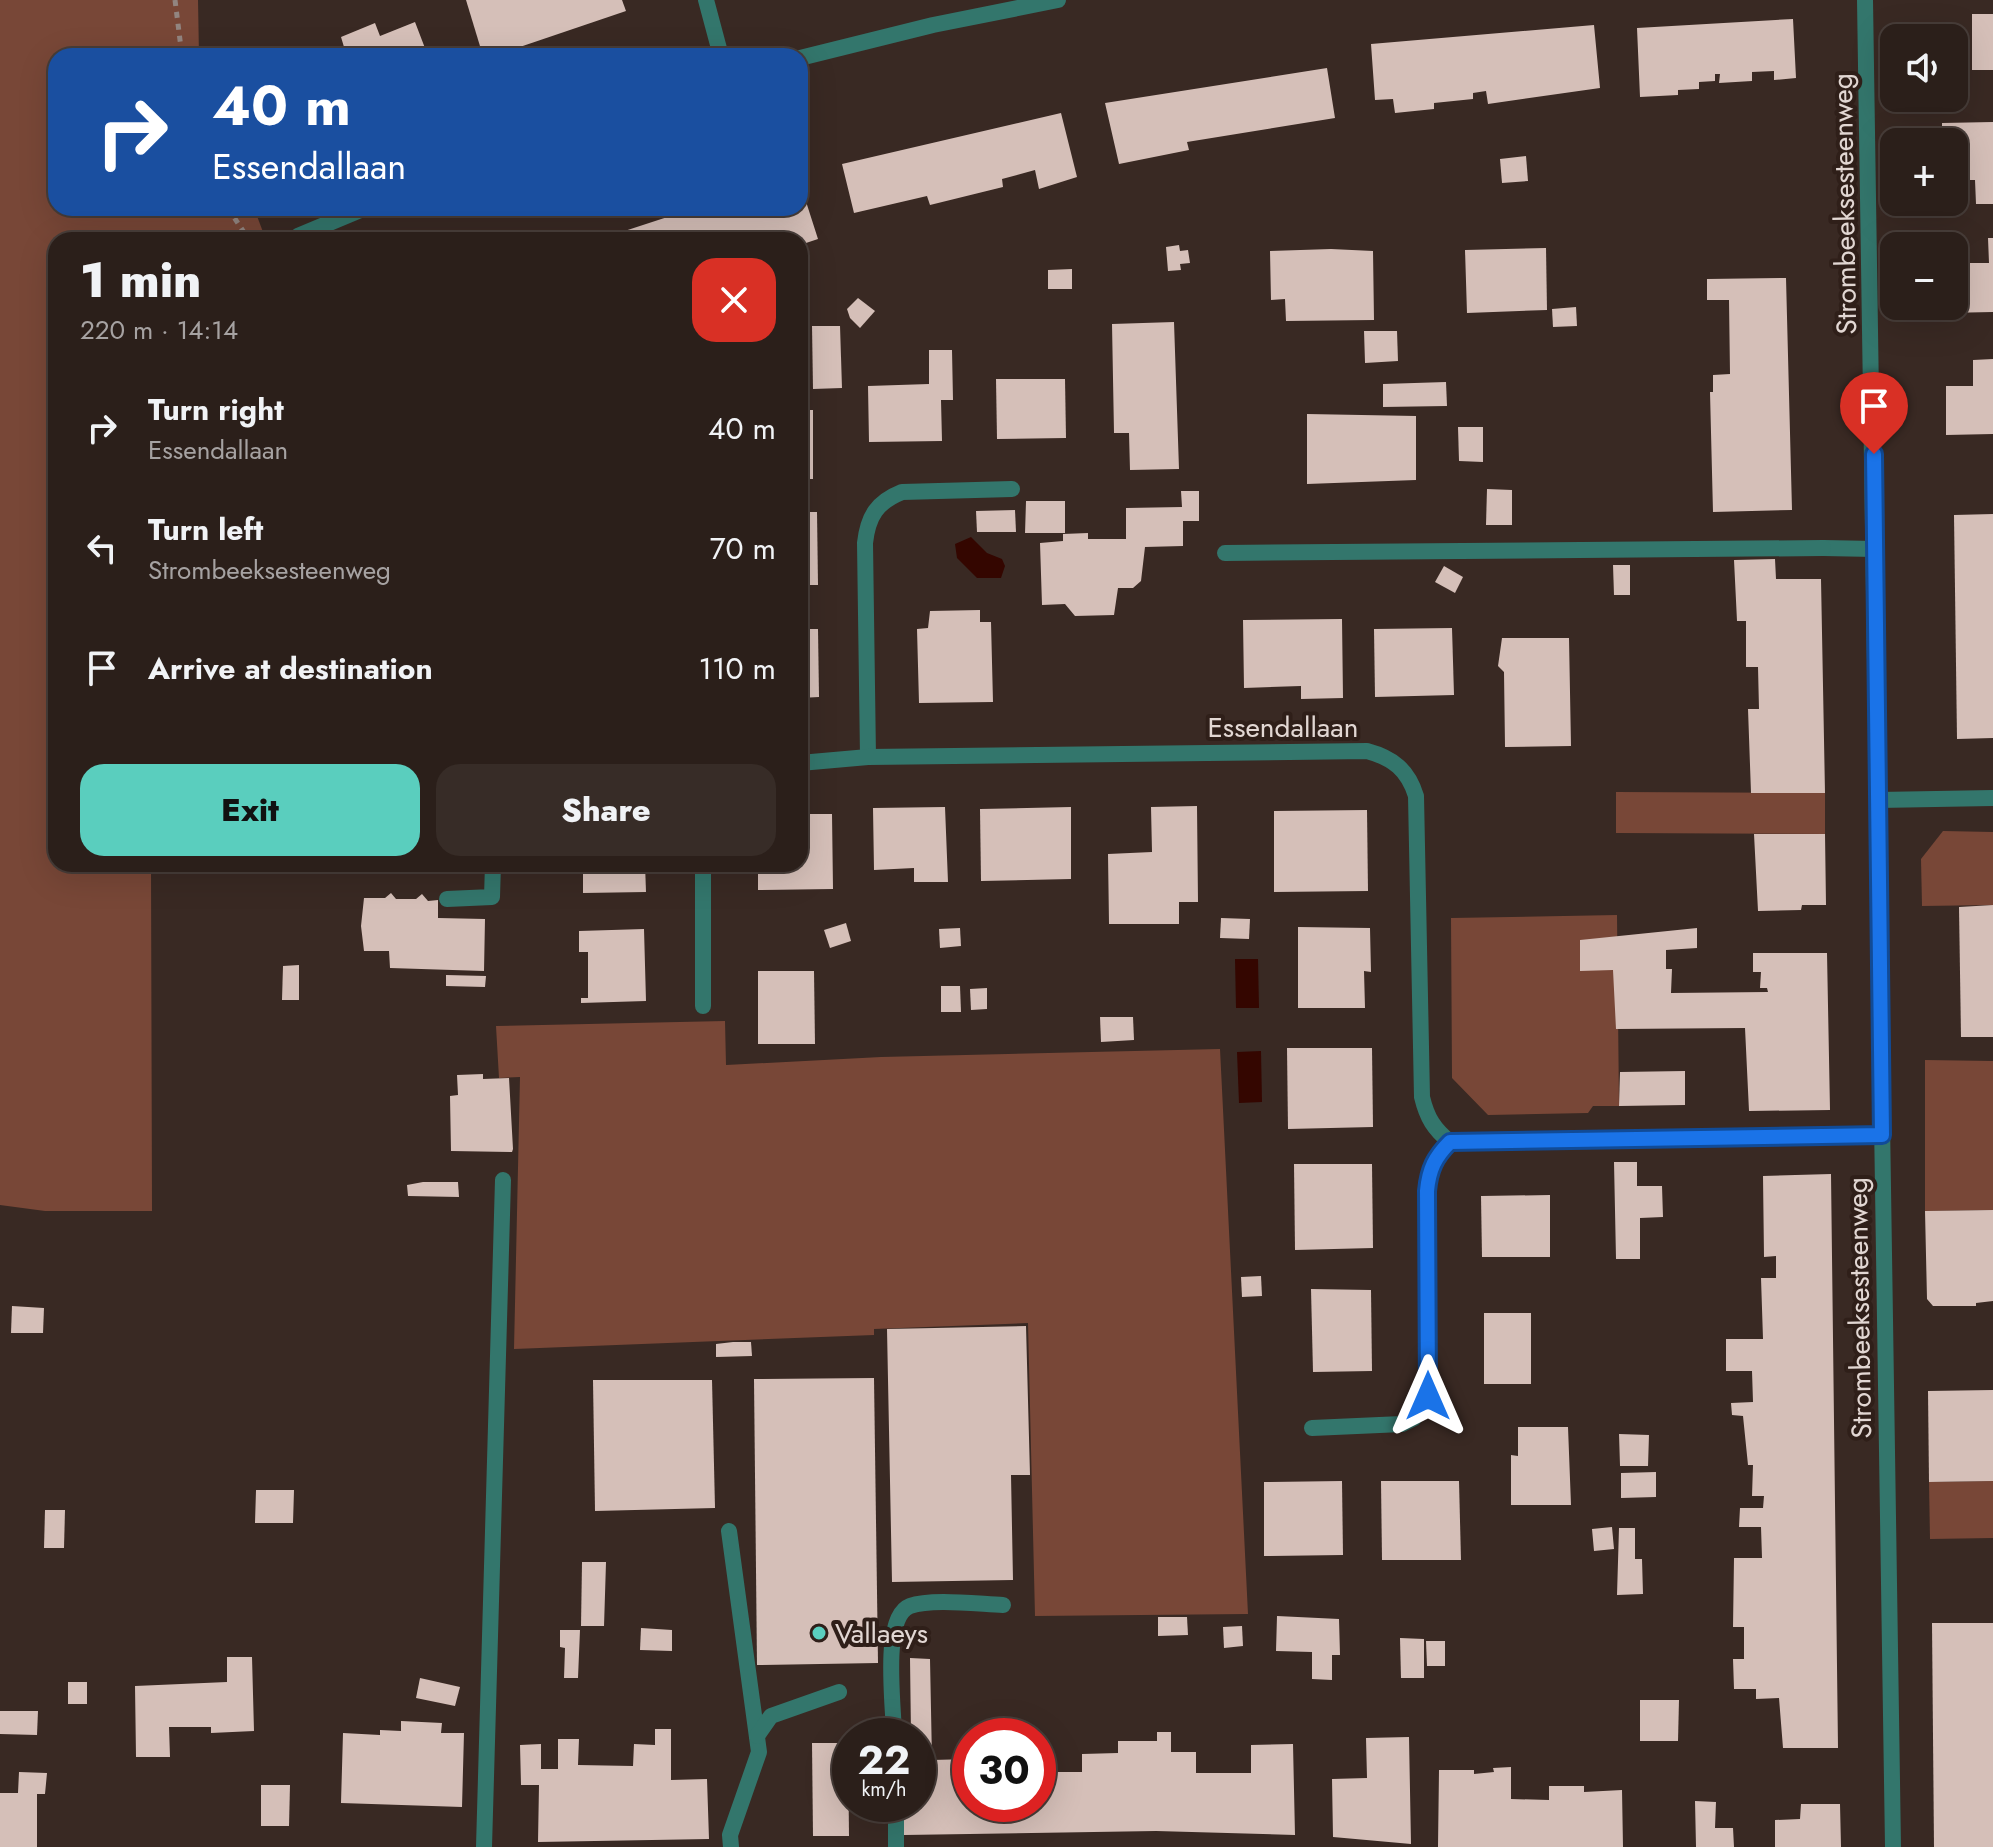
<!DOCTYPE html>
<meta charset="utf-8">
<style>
body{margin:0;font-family:Jost,sans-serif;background:#372c27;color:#f1f3f6;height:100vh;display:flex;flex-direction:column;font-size:30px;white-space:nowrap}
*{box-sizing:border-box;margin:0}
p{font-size:26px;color:#a6a2a2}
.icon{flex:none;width:44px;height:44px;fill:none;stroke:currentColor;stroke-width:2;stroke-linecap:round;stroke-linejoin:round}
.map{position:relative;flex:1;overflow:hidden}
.side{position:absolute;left:48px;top:232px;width:760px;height:640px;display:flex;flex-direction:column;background:#2b1f1a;border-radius:24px;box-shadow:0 8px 32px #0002,0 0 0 2px #473d39}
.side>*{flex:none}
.banner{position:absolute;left:48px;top:48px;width:760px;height:168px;border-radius:24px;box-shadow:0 8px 32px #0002,0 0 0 2px #473d39;background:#1a4fa0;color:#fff;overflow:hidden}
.tools{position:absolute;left:1880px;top:24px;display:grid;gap:16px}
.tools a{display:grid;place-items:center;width:88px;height:88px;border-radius:16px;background:#2b1f1a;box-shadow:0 8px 32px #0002,0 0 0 2px #473d39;font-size:40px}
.speed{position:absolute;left:832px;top:1718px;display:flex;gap:16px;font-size:40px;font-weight:700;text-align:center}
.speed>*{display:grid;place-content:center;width:104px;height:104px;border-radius:50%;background:#2b1f1a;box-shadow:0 8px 32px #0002,0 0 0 2px #473d39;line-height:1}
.speed small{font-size:20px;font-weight:400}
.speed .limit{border:12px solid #d22;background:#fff;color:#111}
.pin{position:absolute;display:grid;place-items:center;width:68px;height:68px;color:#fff;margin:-82px -34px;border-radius:50% 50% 50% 0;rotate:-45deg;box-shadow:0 0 8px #0007}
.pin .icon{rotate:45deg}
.me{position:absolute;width:88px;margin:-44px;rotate:0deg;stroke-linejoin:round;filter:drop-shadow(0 0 6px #0008)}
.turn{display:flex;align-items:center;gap:28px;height:168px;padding:0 32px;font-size:36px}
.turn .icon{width:104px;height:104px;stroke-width:2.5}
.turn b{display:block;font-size:56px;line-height:68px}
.round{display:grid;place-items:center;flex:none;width:84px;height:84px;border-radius:24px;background:#372c27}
.summary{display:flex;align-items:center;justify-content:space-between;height:136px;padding:0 32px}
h1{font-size:48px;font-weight:800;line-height:60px}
.action{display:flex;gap:16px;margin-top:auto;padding:16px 32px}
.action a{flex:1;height:92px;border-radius:24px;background:#5acebe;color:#111;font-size:32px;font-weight:800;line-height:92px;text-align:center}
.action a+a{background:#372c27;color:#f1f3f6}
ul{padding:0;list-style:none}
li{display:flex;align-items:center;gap:24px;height:120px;padding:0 32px}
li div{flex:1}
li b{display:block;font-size:30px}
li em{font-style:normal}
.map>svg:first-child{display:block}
.green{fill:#784737}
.water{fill:#340600}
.building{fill:#d5bfb8}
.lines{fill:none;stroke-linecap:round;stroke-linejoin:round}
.path{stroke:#928580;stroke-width:5;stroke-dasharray:6 6;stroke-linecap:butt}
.service{stroke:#33766c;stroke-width:16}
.minor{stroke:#33766c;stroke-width:16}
.tertiary{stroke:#33766c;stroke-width:16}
.route-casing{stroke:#114b97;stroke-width:20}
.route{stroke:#1a73e8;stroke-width:14}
.poi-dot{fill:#5acebe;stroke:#2f1f19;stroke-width:3}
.labels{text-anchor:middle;stroke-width:8;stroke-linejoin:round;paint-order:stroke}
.street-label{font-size:28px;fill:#e2d7d3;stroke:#2f1f19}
.poi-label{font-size:28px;fill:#e2d7d3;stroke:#2f1f19;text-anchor:start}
</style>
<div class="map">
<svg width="1993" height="1847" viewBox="0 0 1993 1847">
<rect width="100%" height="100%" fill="#392923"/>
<g class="green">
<path d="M 0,0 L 198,0 L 199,56 L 56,56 L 56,208 L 254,208 L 263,232 L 261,240 L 56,240 L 56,864 L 151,864 L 152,1211 L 45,1211 L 0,1205 Z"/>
<path d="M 1616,792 L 1825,793 L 1825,834 L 1616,833 Z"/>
<path d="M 1943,831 L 1993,832 L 1993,905 L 1922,906 L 1921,859 Z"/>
<path d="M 1617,915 L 1619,1106 L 1593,1106 L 1588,1113 L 1488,1115 L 1452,1078 L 1451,918 Z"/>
<path d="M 725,1021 L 726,1065 L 881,1057 L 1220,1049 L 1248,1614 L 1035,1616 L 1028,1323 L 874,1329 L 874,1335 L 514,1349 L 520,1077 L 499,1078 L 496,1026 Z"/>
<path d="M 1925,1060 L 1993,1061 L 1993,1210 L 1925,1211 Z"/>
<path d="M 1993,1481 L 1993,1538 L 1930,1539 L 1929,1482 Z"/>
</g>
<g class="water">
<path d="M 971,537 L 987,553 L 1002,559 L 1005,566 L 1001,578 L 977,578 L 957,558 L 955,544 Z"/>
<path d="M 1235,959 L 1258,959 L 1259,1008 L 1236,1008 Z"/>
<path d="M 1261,1051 L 1262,1102 L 1239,1103 L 1237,1052 Z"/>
</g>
<g class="building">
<path d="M 466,0 L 622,0 L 626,11 L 493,56 L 483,56 Z"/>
<rect x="1972" y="14" width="21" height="56"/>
<path d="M 1793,19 L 1796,78 L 1774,80 L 1774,71 L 1752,72 L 1752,81 L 1719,83 L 1720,74 L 1715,74 L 1715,81 L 1699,82 L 1699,89 L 1678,90 L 1678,95 L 1640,97 L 1637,28 Z"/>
<path d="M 415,22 L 428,56 L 324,56 L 344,47 L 341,37 L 375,23 L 380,36 Z"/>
<path d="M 1594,25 L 1600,88 L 1488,104 L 1486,91 L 1473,93 L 1473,99 L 1434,103 L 1434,109 L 1395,113 L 1393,99 L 1375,100 L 1371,44 Z"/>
<path d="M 1327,68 L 1335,118 L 1187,142 L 1189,150 L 1119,164 L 1105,103 Z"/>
<path d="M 1061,113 L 1077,177 L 1039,189 L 1035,170 L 1002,179 L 1003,187 L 930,205 L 927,196 L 854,213 L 842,164 Z"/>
<path d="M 1993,122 L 1993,204 L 1976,204 L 1975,180 L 1954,180 L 1954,142 L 1942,142 L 1942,123 Z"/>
<path d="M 1526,156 L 1528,181 L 1502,183 L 1500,159 Z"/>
<path d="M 801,186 L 818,239 L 800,245 L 800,240 L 597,240 L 695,208 L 800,208 Z"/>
<path d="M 1988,238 L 1993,238 L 1993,312 L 1945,313 L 1944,306 L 1954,306 L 1954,263 L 1989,263 Z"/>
<path d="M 1179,245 L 1180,251 L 1188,250 L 1190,263 L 1180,264 L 1181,270 L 1168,271 L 1166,247 Z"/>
<path d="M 1546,248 L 1547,310 L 1467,313 L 1465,250 Z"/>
<path d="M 1331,249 L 1373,251 L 1374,320 L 1286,321 L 1285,299 L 1271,300 L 1270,251 Z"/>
<path d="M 1072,269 L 1072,289 L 1048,289 L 1048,270 Z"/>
<path d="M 1786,278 L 1792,510 L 1713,512 L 1710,392 L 1713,392 L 1713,375 L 1730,374 L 1729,300 L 1707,300 L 1707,279 Z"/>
<path d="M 858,298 L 875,311 L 860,328 L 850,318 L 847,309 Z"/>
<path d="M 1576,307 L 1577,326 L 1553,327 L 1552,309 Z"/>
<path d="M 1174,322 L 1179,469 L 1130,470 L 1129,433 L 1114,433 L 1112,324 Z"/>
<path d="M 812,326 L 840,326 L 842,388 L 813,389 Z"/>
<path d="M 1364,331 L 1397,331 L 1398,361 L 1365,363 Z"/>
<path d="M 929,350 L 952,350 L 953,400 L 941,400 L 942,441 L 869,442 L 868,386 L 929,384 Z"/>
<path d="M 1993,359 L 1993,434 L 1946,435 L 1946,386 L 1973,386 L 1973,360 Z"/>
<path d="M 996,379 L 1065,379 L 1066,438 L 997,439 Z"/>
<path d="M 1446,382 L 1447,406 L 1383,407 L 1383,384 Z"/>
<rect x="800" y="410" width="13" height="69"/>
<path d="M 1307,414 L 1416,416 L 1416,480 L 1307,484 Z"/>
<path d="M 1458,427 L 1483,427 L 1483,462 L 1459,461 Z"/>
<path d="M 1487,489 L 1512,490 L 1512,525 L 1486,525 Z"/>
<path d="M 1181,491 L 1199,491 L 1199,521 L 1183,521 L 1183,546 L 1145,547 L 1141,581 L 1133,588 L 1118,588 L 1114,615 L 1075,616 L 1065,604 L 1042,605 L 1040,543 L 1063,541 L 1063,534 L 1088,533 L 1088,539 L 1126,539 L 1126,508 L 1182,507 Z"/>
<path d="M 1026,501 L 1065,501 L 1065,533 L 1025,533 Z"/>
<path d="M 1015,510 L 1016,532 L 977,532 L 976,511 Z"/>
<path d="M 800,512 L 817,512 L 818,585 L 800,585 Z"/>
<path d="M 1993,514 L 1993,738 L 1957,739 L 1954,515 Z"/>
<path d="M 1775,559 L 1776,579 L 1821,579 L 1825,793 L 1751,793 L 1748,709 L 1759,709 L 1758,667 L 1746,667 L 1746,621 L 1737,621 L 1734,560 Z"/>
<path d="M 1613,565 L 1630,565 L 1630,595 L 1614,595 Z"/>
<path d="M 1444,566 L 1463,577 L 1455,593 L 1435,582 Z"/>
<path d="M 980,610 L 980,622 L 991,622 L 993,702 L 919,703 L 917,629 L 928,628 L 930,611 Z"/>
<path d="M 1342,619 L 1343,698 L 1301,699 L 1301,686 L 1244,688 L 1243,620 Z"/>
<path d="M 1452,628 L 1454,695 L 1375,697 L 1374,629 Z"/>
<path d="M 800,629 L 818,629 L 819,697 L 800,698 Z"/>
<path d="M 1502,638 L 1569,638 L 1571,746 L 1505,747 L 1504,672 L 1498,666 Z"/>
<path d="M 1197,806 L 1198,902 L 1179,902 L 1179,924 L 1109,924 L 1108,854 L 1152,852 L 1151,807 Z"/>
<path d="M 945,807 L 948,882 L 914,882 L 914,868 L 874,870 L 873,808 Z"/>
<path d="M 1071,807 L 1071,879 L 981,881 L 980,809 Z"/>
<path d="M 1367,810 L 1368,891 L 1274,892 L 1274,811 Z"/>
<path d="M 800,814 L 832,814 L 833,889 L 758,890 L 758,864 L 800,864 Z"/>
<path d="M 1754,834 L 1825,834 L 1826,905 L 1802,905 L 1801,910 L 1758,911 Z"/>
<path d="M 583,864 L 645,864 L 646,892 L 583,893 Z"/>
<path d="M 391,893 L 396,899 L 416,899 L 422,894 L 428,901 L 438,900 L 438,918 L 485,919 L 484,971 L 390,968 L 389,951 L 364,951 L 361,926 L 364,898 L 385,898 Z"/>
<path d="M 1993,905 L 1993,1037 L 1961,1037 L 1959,907 Z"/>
<path d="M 1221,918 L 1250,919 L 1249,939 L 1220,938 Z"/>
<path d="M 846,923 L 851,941 L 830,948 L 824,930 Z"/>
<path d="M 1298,927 L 1370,928 L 1371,972 L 1364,971 L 1365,1008 L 1298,1008 Z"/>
<path d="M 960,928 L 961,946 L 940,948 L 939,929 Z"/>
<path d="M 1697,928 L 1697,948 L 1666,950 L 1666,969 L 1672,969 L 1671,993 L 1768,992 L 1767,988 L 1760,988 L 1761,972 L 1753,972 L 1753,953 L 1827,953 L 1830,1110 L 1749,1111 L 1745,1028 L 1616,1029 L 1613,970 L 1580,971 L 1580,940 Z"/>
<path d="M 644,929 L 646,1001 L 581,1003 L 581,998 L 588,998 L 588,952 L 579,952 L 579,931 Z"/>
<path d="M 299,965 L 299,1000 L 282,1000 L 283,966 Z"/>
<path d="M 758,971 L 814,971 L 815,1044 L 758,1044 Z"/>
<path d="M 446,975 L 486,976 L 485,987 L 446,986 Z"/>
<path d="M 941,986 L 960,986 L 961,1012 L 941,1012 Z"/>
<path d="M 987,988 L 987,1009 L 971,1010 L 970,989 Z"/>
<path d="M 1100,1017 L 1133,1017 L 1134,1040 L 1101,1042 Z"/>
<path d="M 1287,1048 L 1372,1048 L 1373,1127 L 1288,1129 Z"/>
<path d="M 1685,1071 L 1685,1105 L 1619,1106 L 1620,1072 Z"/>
<path d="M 483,1074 L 483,1079 L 509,1078 L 513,1149 L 512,1152 L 451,1151 L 450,1096 L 458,1095 L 457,1075 Z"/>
<path d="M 1614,1162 L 1637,1162 L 1637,1186 L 1662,1186 L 1663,1217 L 1640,1218 L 1640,1259 L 1616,1259 Z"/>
<path d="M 1294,1164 L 1372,1164 L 1373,1248 L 1295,1250 Z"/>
<path d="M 1831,1174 L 1838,1748 L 1783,1748 L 1779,1698 L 1756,1699 L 1756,1689 L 1734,1689 L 1733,1659 L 1744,1659 L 1744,1627 L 1733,1627 L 1734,1558 L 1762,1558 L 1761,1527 L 1739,1527 L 1740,1508 L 1763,1508 L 1764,1496 L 1752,1496 L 1753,1465 L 1748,1465 L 1743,1416 L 1732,1415 L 1731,1403 L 1753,1402 L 1752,1371 L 1726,1371 L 1726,1339 L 1763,1339 L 1761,1278 L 1776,1278 L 1776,1256 L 1764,1257 L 1763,1176 Z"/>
<path d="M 423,1182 L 458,1182 L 459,1197 L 408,1196 L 407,1185 Z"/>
<path d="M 1550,1195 L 1550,1257 L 1482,1257 L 1481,1196 Z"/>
<path d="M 1993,1210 L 1993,1301 L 1976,1303 L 1976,1306 L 1933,1306 L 1927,1299 L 1925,1211 Z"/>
<path d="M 1261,1276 L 1262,1296 L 1242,1297 L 1241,1277 Z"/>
<path d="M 1311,1289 L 1371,1290 L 1372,1371 L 1313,1372 Z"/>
<path d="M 12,1306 L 44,1308 L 43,1333 L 11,1333 Z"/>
<rect x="1484" y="1313" width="47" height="71"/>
<path d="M 1026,1326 L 1030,1475 L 1011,1475 L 1013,1580 L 892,1582 L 887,1329 Z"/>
<path d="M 733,1342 L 751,1342 L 752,1356 L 716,1357 L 716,1344 Z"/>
<path d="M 874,1378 L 878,1663 L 757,1665 L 754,1379 Z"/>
<path d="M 593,1380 L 712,1380 L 715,1508 L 595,1511 Z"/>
<path d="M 1993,1390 L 1993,1481 L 1929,1482 L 1928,1391 Z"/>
<path d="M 1518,1427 L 1568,1427 L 1571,1505 L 1511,1505 L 1511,1455 L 1518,1456 Z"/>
<path d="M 1619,1434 L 1649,1435 L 1648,1466 L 1620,1466 Z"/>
<path d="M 1656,1472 L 1656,1497 L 1621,1498 L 1621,1473 Z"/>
<path d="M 1342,1481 L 1343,1555 L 1264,1556 L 1264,1482 Z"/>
<path d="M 1381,1481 L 1459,1481 L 1461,1560 L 1382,1560 Z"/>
<path d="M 256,1490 L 294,1490 L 293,1523 L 255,1523 Z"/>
<path d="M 45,1510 L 65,1510 L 64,1548 L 44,1548 Z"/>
<path d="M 1612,1527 L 1614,1549 L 1594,1551 L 1592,1529 Z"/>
<path d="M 1619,1528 L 1635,1528 L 1635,1559 L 1642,1559 L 1643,1594 L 1617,1595 Z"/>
<path d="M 582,1562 L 606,1562 L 604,1626 L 581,1626 Z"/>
<path d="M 1277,1616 L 1339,1619 L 1340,1655 L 1332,1655 L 1332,1680 L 1312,1679 L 1312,1652 L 1276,1651 Z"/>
<path d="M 1158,1617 L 1187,1617 L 1188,1635 L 1158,1636 Z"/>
<path d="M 1932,1623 L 1993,1623 L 1993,1847 L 1934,1847 Z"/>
<path d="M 1242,1626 L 1243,1646 L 1224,1648 L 1223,1627 Z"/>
<path d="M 641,1628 L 672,1630 L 672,1651 L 640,1650 Z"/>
<path d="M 560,1630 L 580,1630 L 578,1678 L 564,1678 L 565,1648 L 560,1647 Z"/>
<path d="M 1400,1638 L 1424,1639 L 1424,1678 L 1401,1678 Z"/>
<path d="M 1426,1641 L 1445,1641 L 1445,1666 L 1427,1666 Z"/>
<path d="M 227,1657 L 252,1657 L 254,1731 L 211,1733 L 211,1727 L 169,1727 L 170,1757 L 136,1757 L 135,1686 L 227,1682 Z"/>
<path d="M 910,1658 L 930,1659 L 932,1760 L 970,1759 L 970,1804 L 1038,1804 L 1038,1767 L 1042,1772 L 1082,1772 L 1082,1754 L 1118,1753 L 1118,1741 L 1157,1741 L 1157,1732 L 1171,1732 L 1171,1752 L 1196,1752 L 1196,1773 L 1251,1773 L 1251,1745 L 1293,1744 L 1295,1835 L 1156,1831 L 904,1835 L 904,1804 L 918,1804 L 918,1736 L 911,1736 Z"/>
<path d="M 420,1678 L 460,1687 L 455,1706 L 416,1698 Z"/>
<rect x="68" y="1682" width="19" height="22"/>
<path d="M 1640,1700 L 1679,1700 L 1678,1741 L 1640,1741 Z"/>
<path d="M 0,1711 L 38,1711 L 37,1735 L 0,1734 Z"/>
<path d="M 401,1721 L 442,1723 L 441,1733 L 464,1733 L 462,1807 L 341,1803 L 343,1733 L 380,1735 L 380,1730 L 401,1731 Z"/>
<path d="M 655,1729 L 671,1729 L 671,1780 L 707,1779 L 709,1839 L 538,1842 L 539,1785 L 521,1785 L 520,1745 L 541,1744 L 541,1769 L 558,1769 L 558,1739 L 579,1739 L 578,1765 L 633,1766 L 634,1744 L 655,1745 Z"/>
<path d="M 1409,1737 L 1411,1844 L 1333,1837 L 1332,1779 L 1367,1778 L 1366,1738 Z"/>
<path d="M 812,1743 L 848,1743 L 849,1836 L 813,1836 Z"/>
<path d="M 1511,1767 L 1511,1799 L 1549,1800 L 1549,1786 L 1584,1786 L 1584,1792 L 1622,1790 L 1623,1847 L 1438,1847 L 1439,1770 L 1474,1770 L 1474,1774 L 1494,1772 L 1493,1768 Z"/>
<path d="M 19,1772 L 47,1773 L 45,1794 L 37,1794 L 37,1847 L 0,1847 L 0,1793 L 18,1793 Z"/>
<path d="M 261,1785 L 290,1785 L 289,1826 L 261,1826 Z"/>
<path d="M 1695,1801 L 1716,1802 L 1715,1828 L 1733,1828 L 1734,1847 L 1696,1847 Z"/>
<path d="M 1801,1804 L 1840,1804 L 1841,1847 L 1775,1847 L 1775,1820 L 1800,1819 Z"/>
</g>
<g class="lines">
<g class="path">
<path d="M 175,0 L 182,56"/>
<path d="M 228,208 L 249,240"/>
</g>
<g class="service">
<path d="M 1823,548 L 1875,549"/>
<path d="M 729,1531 L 759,1752 L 730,1835 L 731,1847"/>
<path d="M 757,1736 L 771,1716 L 839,1692"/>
<path d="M 894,1736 C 894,1708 881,1617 910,1606 C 931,1598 978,1604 1003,1605"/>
<path d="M 896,1804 L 896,1847"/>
<path d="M 484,1847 L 503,1180"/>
</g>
<g class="minor">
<path d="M 706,0 L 721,56"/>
<path d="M 800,58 L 933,25 L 1058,0"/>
<path d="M 298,236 L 365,208"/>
<path d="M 1225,553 L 1823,548"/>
<path d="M 868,757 L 865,543 C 868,516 877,502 902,492 L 1012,489"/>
<path d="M 800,763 L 868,757 L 1367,751 C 1393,758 1408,770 1416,796 L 1422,1097 C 1427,1118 1434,1129 1450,1142 C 1435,1157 1429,1169 1427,1191 L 1428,1396 L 1414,1418 L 1402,1424 L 1312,1428"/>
<path d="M 1878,800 L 1993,798"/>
<path d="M 703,864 L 703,1006"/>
<path d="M 447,899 L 492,897 L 493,864"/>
<path d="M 1450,1142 L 1882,1135"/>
</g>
<path class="tertiary" d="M 1865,0 L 1893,1847"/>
</g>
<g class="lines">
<defs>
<path id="route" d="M 1428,1396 L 1427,1191 C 1429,1169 1435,1157 1450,1142 L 1882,1135 L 1874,454"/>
</defs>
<use href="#route" class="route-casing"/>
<use href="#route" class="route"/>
</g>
<circle class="poi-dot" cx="819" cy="1633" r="8"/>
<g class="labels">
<g class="street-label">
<text transform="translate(1844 204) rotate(-91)" y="10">Strombeeksesteenweg</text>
<text x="1283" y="737">Essendallaan</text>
<text transform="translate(1859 1308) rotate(-91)" y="10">Strombeeksesteenweg</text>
</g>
<g class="poi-label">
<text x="835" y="1643">Vallaeys</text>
</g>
</g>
</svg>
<div class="tools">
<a><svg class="icon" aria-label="sound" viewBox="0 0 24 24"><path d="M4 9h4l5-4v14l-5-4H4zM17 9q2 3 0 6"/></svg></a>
<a>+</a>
<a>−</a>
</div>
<div class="speed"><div>22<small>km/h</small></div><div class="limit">30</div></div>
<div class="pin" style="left:1874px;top:454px;background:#d93025"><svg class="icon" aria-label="arrive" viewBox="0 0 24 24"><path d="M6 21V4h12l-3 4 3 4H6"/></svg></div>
<svg class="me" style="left:1428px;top:1396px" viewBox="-20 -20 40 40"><path d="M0-17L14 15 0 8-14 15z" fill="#1a73e8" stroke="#fff" stroke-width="4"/></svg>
<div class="banner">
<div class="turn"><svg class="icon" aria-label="right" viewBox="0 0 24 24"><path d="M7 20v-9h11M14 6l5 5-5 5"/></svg><div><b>40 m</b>Essendallaan</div></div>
</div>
<section class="side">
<div class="summary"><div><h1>1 min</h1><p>220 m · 14:14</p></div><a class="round" style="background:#d93025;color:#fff"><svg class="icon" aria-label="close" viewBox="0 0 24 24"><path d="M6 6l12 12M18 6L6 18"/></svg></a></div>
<ul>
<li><svg class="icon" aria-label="right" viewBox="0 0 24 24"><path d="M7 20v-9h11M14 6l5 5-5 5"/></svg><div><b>Turn right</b><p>Essendallaan</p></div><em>40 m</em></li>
<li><svg class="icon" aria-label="left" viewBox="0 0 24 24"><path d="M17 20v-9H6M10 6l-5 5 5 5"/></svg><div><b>Turn left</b><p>Strombeeksesteenweg</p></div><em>70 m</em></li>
<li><svg class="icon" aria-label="arrive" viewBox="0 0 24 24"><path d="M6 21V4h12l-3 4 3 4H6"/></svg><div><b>Arrive at destination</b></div><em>110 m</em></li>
</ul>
<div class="action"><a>Exit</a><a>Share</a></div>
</section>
</div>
